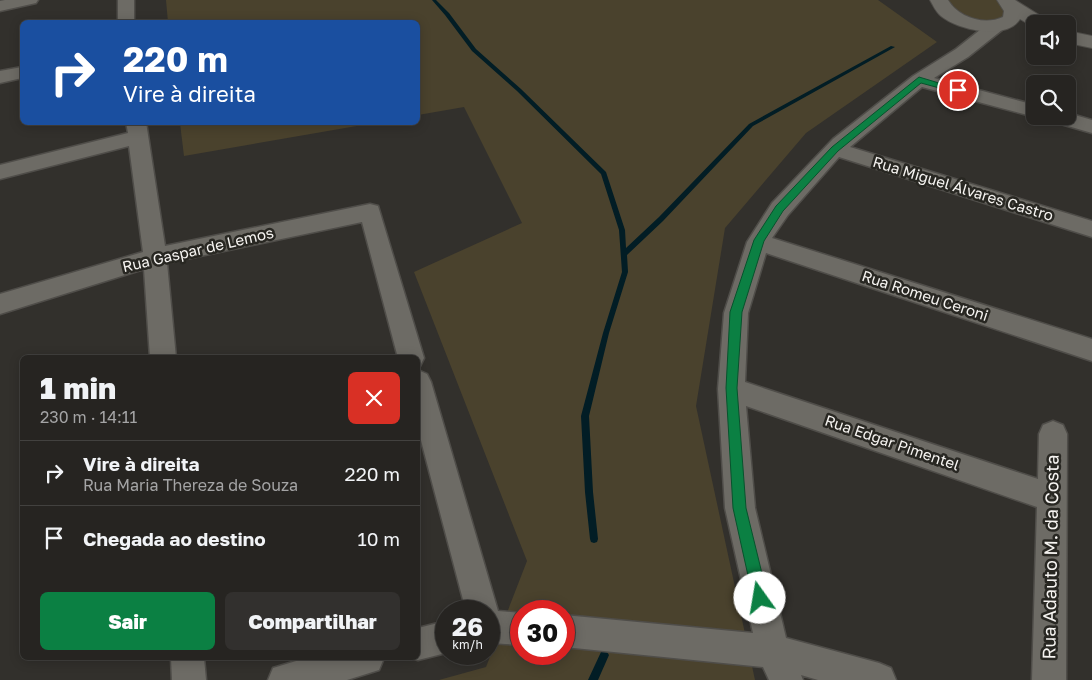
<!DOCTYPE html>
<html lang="pt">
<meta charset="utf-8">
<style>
body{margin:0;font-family:"Golos Text",sans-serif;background:#32302e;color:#f1f3f6;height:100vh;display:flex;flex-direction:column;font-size:19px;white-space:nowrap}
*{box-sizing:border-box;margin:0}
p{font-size:16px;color:#a4a4a5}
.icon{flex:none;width:28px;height:28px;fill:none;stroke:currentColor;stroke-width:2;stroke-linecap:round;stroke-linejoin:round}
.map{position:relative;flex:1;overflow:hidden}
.sheet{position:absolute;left:20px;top:355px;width:400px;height:305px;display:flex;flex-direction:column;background:#262421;border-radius:8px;box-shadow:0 2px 12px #0003,0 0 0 1px #42413f}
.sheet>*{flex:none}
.hud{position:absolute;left:20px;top:20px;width:400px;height:105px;border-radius:8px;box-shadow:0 2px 12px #0003,0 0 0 1px #42413f;background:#1a4fa0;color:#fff;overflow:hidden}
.tools{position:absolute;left:1026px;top:15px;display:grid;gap:10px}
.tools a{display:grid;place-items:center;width:50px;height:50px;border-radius:8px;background:#262421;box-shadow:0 2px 12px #0003,0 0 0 1px #42413f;font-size:25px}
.speed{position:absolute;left:435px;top:600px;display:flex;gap:10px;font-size:25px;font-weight:700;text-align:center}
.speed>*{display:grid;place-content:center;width:65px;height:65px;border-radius:50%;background:#262421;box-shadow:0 2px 12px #0003,0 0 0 1px #42413f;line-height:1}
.speed small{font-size:12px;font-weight:400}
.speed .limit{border:8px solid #d22;background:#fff;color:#111}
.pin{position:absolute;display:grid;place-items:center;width:42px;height:42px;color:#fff;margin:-21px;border:2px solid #fff;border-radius:50%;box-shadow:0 1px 5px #0007}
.me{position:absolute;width:55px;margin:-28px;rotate:347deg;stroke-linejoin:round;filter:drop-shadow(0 0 4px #0008)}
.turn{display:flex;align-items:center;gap:18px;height:105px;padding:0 20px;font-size:22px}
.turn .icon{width:65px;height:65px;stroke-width:2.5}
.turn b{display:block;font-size:35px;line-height:42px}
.round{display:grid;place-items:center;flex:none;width:52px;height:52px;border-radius:8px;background:#32302e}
.summary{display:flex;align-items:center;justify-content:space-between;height:85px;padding:0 20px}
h1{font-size:30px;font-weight:800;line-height:38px}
.button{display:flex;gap:10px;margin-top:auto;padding:10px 20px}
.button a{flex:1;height:58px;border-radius:8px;background:#0b8043;color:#fff;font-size:20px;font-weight:800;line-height:58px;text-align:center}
.button a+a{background:#32302e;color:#f1f3f6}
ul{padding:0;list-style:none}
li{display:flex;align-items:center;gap:15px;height:65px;padding:0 20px;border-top:1px solid #42413f}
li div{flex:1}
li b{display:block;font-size:19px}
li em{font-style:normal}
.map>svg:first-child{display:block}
.green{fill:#4a422d;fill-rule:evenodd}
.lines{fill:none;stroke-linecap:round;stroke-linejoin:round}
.stream{fill:#021d25;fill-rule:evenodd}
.minor-casing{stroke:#4f4d49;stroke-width:3}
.tertiary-casing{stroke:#4f4d49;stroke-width:2}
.minor{fill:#6d6b65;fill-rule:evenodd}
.tertiary{fill:#6d6b65;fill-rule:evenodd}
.route{fill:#0b8043;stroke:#07532c}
.labels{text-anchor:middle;stroke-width:5;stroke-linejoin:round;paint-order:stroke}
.street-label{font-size:15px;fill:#f6f4f1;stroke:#282722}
.near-street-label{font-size:18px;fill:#f6f4f1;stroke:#282722}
</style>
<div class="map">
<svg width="1092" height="680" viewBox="0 0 1092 680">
<rect width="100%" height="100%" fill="#32302c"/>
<g class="green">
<path d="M 166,0 L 878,0 L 937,42 L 806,133 L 725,228 L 696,406 L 755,680 L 439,680 L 486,667 L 527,561 L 414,272 L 522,223 L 464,107 L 418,115 L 418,22 L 168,22 ZM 521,611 L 564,611 L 564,654 L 521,654 Z"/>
<path d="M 946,0 L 998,0 L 1004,5 L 1005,16 C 995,24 970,22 959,15 C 955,12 950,4 946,0 Z"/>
<path d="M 180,123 L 180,122 L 374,123 L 184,156 Z"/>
</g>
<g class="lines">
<g class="stream">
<path d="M 432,0 L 436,0 L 449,13 L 476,49 L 521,89 L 606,172 L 625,230 L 626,248 L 659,217 L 749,124 L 891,46 L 895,47 L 753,126 L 663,221 L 627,255 L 628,272 L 609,333 L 589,416 L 593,492 L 598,539 L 597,542 L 594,543 L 591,542 L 590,539 L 585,492 L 581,416 L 603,333 L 622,272 L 619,230 L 601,174 L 517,91 L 472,51 L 445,15 Z"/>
<path d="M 604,650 L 607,652 L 609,655 L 598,680 L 588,680 L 601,652 Z"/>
</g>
<defs>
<g id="minor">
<path d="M 5,0 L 38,0 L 36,3 L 0,11 L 0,1 Z"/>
<rect x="118" y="0" width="16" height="22"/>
<path d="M 996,21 L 1002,22 L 1004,26 L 1002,30 L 968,57 L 934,78 L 1035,105 L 1035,116 L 1039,116 L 1035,117 L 922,87 L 850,147 L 1092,221 L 1092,237 L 839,157 L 788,215 L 772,238 L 1092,339 L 1092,361 L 766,253 L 748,313 L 745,382 L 1038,479 L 1039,434 L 1043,425 L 1053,421 L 1063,425 L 1067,434 L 1066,680 L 1032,680 L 1037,507 L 746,406 L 755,508 L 786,638 L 879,663 L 891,668 L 896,680 L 818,680 L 801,675 L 803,680 L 769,680 L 763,667 L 564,647 L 564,615 L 753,633 L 725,508 L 718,389 L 724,313 L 747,242 L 772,203 L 833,139 L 913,76 L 956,49 L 990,22 Z"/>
<path d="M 22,67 L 22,78 L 0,83 L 0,71 Z"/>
<path d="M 1068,113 L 1092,120 L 1092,133 L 1047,120 L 1045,116 L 1068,116 Z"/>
<path d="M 126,122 L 146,122 L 165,246 L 370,204 L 378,206 L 424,358 L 420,366 L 418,367 L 418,358 L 398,358 L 362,222 L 167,263 L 176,358 L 150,358 L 144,269 L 0,314 L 0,294 L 143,252 L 129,146 L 0,179 L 0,165 L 128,133 Z"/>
<path d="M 418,370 L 427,374 L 431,382 L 498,611 L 521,613 L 521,645 L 489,643 L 489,611 L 466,611 L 418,429 Z"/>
<path d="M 446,621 L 446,653 L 418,660 L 411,658 L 418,658 L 418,628 Z"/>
<path d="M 171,658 L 204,658 L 206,680 L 172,680 Z"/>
<path d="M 306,658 L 384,658 L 379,670 L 347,680 L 268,680 L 273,668 Z"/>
</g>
<g id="tertiary">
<path d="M 930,0 L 948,0 C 958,17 984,26 1003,17 L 1004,11 L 997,0 L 1015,0 L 1047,20 L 1049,24 L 1035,24 L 1035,28 L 1020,19 C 1006,41 958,30 941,16 C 936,12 933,5 930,0 Z"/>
<path d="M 1068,31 L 1092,36 L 1092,48 L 1068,43 Z"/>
</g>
</defs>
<use href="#minor" class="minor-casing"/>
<use href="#tertiary" class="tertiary-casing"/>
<use href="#minor" class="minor"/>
<use href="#tertiary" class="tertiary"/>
</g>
<path class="route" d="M 919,77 L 962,90 L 958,93 L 921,83 L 838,151 L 783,211 L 764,241 L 742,312 L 737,388 L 746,508 L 768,598 L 766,603 L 760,605 L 755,603 L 753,598 L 733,508 L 726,388 L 730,312 L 754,240 L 776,206 L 832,147 Z"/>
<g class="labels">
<g class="street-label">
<text transform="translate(963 189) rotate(17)" y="5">Rua Miguel Álvares Castro</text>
<text transform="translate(198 250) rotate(-13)" y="5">Rua Gaspar de Lemos</text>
<text transform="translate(925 296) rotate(18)" y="5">Rua Romeu Ceroni</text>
<text transform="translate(892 443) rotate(19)" y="5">Rua Edgar Pimentel</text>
</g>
<g class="near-street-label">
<text transform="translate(1051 557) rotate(-89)" y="6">Rua Adauto M. da Costa</text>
</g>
</g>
</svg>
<div class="tools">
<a><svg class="icon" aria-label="sound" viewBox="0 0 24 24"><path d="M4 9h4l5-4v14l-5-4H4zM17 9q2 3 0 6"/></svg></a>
<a><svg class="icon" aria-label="search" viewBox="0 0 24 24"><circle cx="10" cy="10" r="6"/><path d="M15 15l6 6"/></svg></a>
</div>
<div class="speed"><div>26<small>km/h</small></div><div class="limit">30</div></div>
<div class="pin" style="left:958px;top:90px;background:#d93025"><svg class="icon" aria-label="arrive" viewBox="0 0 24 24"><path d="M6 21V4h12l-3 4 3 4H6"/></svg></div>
<svg class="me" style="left:760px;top:598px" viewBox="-20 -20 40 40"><circle r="19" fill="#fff"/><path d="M0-13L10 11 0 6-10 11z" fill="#0b8043"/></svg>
<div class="hud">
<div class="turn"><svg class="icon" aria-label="right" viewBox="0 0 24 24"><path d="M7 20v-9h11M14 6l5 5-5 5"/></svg><div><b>220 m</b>Vire à direita</div></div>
</div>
<section class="sheet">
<div class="summary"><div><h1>1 min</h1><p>230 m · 14:11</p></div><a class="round" style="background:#d93025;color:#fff"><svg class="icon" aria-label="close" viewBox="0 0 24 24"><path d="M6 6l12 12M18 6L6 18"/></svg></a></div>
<ul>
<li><svg class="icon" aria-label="right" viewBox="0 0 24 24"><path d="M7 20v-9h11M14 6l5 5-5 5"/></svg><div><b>Vire à direita</b><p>Rua Maria Thereza de Souza</p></div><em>220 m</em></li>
<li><svg class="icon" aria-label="arrive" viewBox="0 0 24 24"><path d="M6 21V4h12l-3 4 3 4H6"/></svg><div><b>Chegada ao destino</b></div><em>10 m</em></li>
</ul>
<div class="button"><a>Sair</a><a>Compartilhar</a></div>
</section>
</div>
